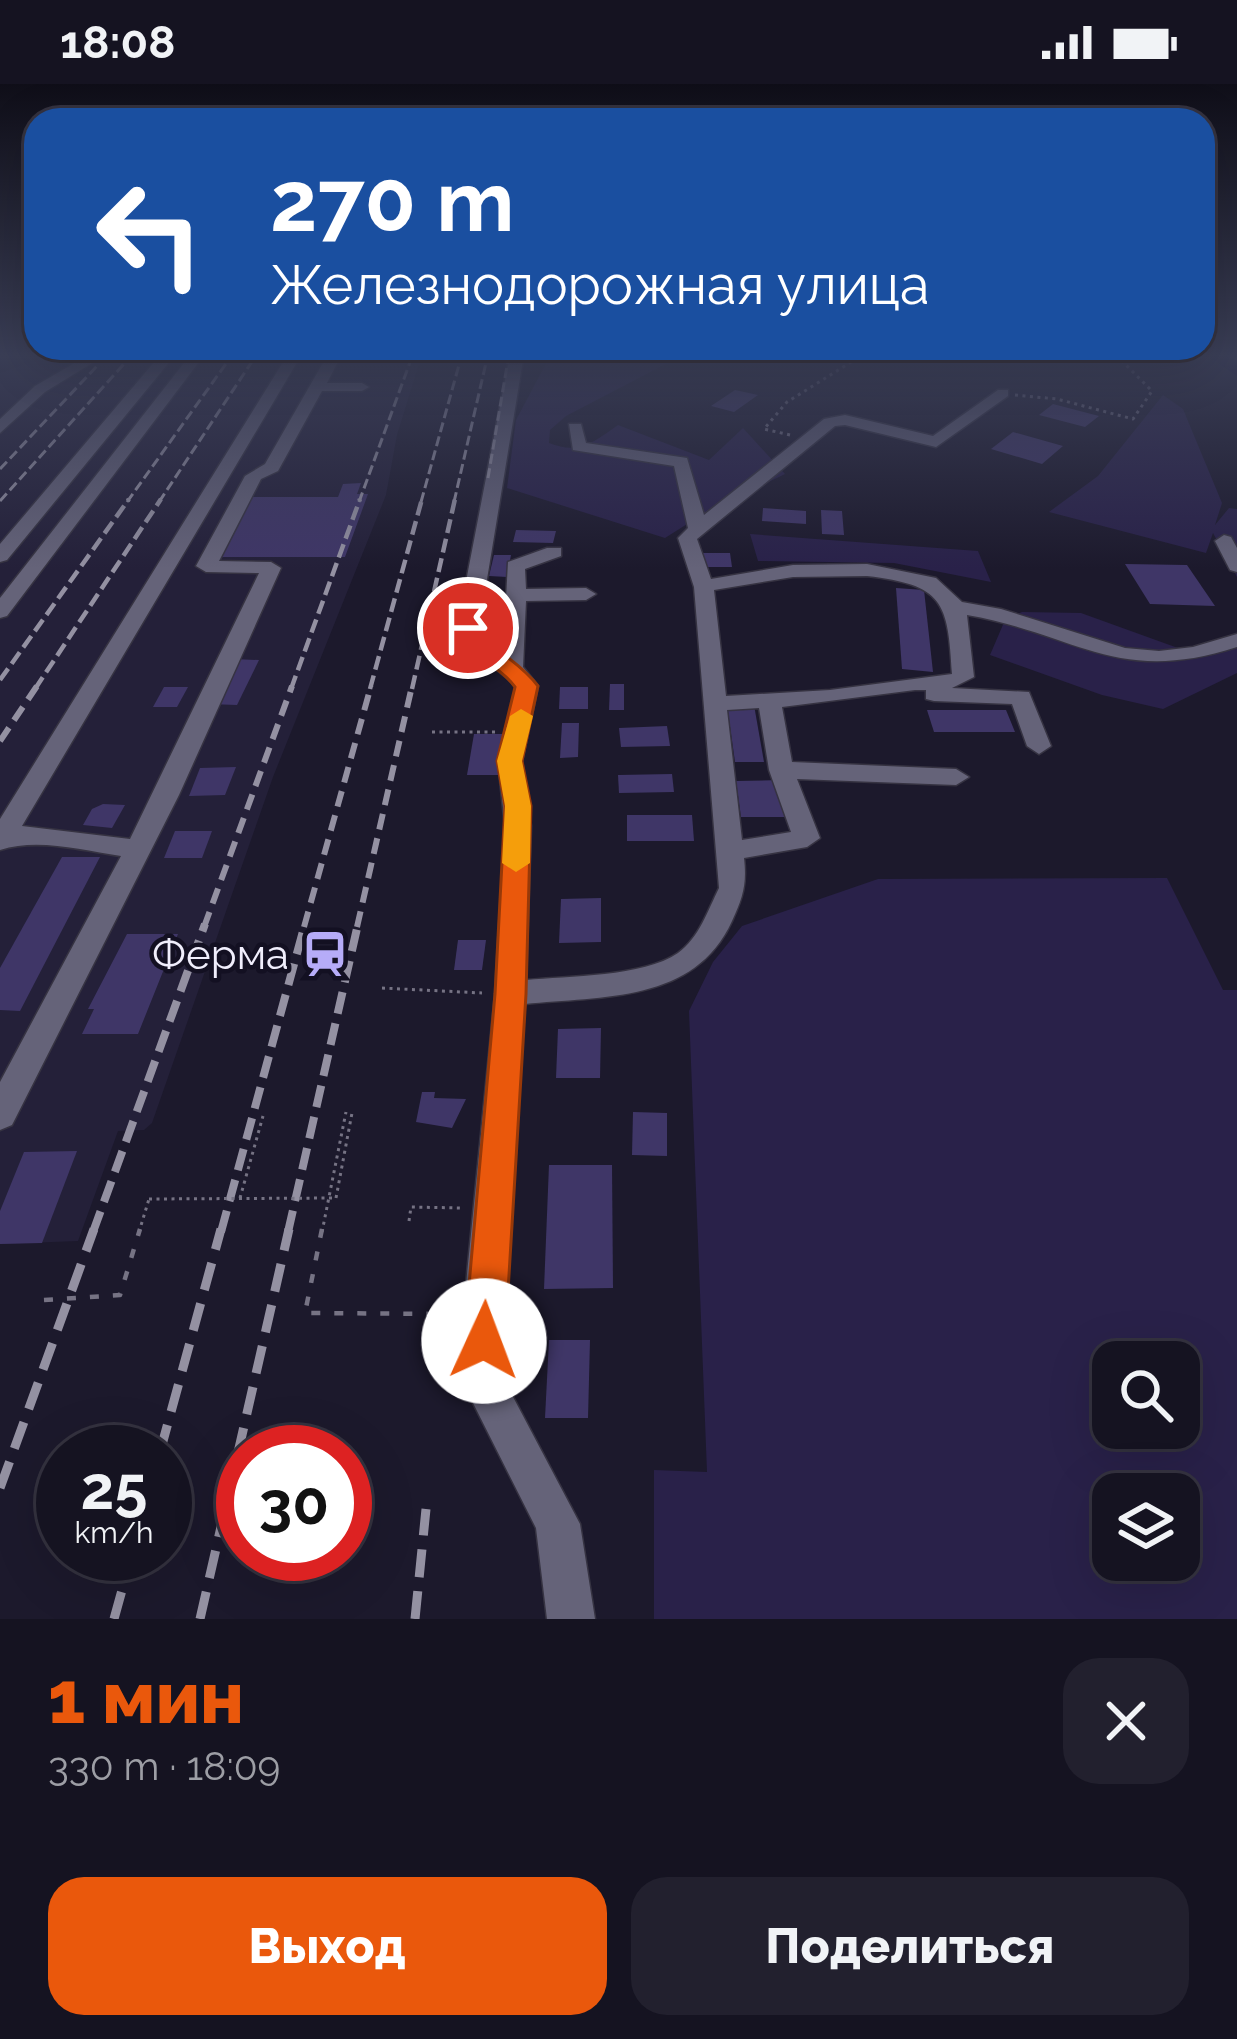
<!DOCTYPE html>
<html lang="ru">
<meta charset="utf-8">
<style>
body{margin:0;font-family:Raleway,sans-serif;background:#22202e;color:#f1f3f6;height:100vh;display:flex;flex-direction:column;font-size:45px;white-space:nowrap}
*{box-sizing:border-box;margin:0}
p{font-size:39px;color:#9d9ea5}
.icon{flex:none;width:66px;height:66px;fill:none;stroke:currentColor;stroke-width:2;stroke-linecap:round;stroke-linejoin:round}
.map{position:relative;height:1535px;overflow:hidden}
.panel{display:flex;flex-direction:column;background:#151321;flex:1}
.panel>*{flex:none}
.banner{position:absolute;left:24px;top:24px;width:1191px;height:252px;border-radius:36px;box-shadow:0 12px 48px #0002,0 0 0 3px #34323f;background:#1a4fa0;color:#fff;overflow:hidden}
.buttons{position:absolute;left:1092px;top:1257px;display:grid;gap:24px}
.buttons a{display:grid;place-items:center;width:108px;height:108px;border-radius:24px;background:#151321;box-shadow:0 12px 48px #0002,0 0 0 3px #34323f;font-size:60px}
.speed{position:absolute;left:36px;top:1341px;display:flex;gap:24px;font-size:60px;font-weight:700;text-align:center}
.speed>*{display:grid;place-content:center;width:156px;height:156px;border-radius:50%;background:#151321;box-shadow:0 12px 48px #0002,0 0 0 3px #34323f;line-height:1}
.speed small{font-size:30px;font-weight:400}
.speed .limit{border:18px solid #d22;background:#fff;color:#111}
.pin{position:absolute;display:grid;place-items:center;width:102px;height:102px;color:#fff;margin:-51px;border:6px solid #fff;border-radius:50%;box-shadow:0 3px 12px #0007}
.me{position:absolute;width:132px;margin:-66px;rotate:2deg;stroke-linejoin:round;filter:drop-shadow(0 0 9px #0008)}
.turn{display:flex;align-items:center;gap:42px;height:252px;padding:0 48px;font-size:54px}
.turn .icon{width:156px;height:156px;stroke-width:2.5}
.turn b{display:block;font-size:84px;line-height:102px}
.round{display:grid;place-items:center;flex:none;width:126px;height:126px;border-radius:36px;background:#22202e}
.summary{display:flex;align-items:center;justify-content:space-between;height:204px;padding:0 48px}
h1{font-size:72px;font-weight:800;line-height:90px;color:#ea580c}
.primary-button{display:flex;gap:24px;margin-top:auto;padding:24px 48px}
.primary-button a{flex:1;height:138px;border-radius:36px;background:#ea580c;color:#fff;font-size:48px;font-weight:800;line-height:138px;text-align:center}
.primary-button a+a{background:#22202e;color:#f1f3f6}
.status{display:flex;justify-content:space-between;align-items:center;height:84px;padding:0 60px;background:#151321;direction:ltr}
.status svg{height:33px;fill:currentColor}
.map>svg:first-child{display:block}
.built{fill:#242039}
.green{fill:#292149;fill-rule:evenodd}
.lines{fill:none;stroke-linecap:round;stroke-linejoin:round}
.river{fill:#0e012b;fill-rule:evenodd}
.building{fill:#3f3667}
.minor-casing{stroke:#363342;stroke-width:3}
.path-far1{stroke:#767384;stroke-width:3;stroke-dasharray:3 4.5;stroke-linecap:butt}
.path{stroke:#767384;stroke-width:4.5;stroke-dasharray:9 14;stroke-linecap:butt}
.minor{fill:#656379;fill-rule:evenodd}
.rail-far4{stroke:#9491a2;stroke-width:3;stroke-dasharray:10 4.5;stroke-linecap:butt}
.rail-far3{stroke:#9491a2;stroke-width:4.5;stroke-dasharray:14 6;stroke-linecap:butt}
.rail-far2{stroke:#9491a2;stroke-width:6;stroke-dasharray:16 9;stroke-linecap:butt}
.rail-far1{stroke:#9491a2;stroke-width:8;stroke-dasharray:22 10;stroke-linecap:butt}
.rail{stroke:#9491a2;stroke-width:9;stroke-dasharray:28 14;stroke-linecap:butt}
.path-bridge{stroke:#767384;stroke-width:3;stroke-dasharray:3 4.5;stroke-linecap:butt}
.route{fill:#ea580c;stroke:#983908;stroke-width:3}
.slow{fill:#f59e0b}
.labels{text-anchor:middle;stroke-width:9;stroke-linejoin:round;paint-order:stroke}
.poi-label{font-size:42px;fill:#f0eefc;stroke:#131022;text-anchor:end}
</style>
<div class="status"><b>18:08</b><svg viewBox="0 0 49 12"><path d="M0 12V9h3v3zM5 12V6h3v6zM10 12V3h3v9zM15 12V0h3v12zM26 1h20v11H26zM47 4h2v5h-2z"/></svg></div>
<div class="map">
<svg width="1237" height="1535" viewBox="0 0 1237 1535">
<rect width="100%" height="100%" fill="#1c192c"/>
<path class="built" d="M 54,270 L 422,270 L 397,351 L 386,411 L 273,693 L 152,1039 L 144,1046 L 118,1047 L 78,1157 L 0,1160 L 0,289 Z"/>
<g class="green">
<path d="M 551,270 L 685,270 L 566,332 L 550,346 L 549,359 C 579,371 594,358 618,341 L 709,376 L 743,344 L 785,390 L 703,430 L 665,454 L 507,404 L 516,336 Z"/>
<path d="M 1163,311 L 1183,325 L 1222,419 L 1215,441 L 1229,424 L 1237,425 L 1237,493 L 1213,449 L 1206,469 L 1049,428 L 1098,392 Z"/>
<path d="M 750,450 L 978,467 L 991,498 L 894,479 L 758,477 Z"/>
<path d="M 1022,528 L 1081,529 L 1189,568 L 1237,550 L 1237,589 L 1163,625 L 1102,611 L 990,571 L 1005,536 Z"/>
<path d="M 1167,794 L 1223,906 L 1237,906 L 1237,1535 L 654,1535 L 654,1386 L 707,1388 L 689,927 L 713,878 L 742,842 L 878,795 ZM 1179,1278 L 1179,1344 L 1113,1344 L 1113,1278 ZM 1179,1410 L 1179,1476 L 1113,1476 L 1113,1410 Z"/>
</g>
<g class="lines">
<path class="river" d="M 1205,270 L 1224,270 L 1237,279 L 1237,292 Z"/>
</g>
<g class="building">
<path d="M 735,306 L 758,311 L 734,328 L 711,322 Z"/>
<path d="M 1053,320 L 1099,332 L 1085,343 L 1039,331 Z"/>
<path d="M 1013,348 L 1063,362 L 1042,380 L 991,365 Z"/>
<path d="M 361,399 L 357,410 L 368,410 L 345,473 L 215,473 L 247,413 L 338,413 L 343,400 Z"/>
<path d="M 763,424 L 806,427 L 806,440 L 762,437 Z"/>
<path d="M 821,426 L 842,427 L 844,451 L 822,450 Z"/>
<path d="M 516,446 L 556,447 L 553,459 L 513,458 Z"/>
<path d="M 698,469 L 730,469 L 732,483 L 699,483 Z"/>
<path d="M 494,471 L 511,471 L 507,493 L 489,492 Z"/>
<path d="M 1125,480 L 1187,481 L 1215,522 L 1150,520 Z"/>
<path d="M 896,504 L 924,506 L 933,588 L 902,585 Z"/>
<path d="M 233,575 L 259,576 L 237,621 L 209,620 Z"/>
<path d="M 610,600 L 624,600 L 624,626 L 609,626 Z"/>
<path d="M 164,603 L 188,603 L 177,623 L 153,623 Z"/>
<path d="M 560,603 L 588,603 L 588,625 L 559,625 Z"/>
<path d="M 727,621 L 754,621 L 764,678 L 735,678 Z"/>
<path d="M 927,626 L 1006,626 L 1015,648 L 934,648 Z"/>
<path d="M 562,639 L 579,639 L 578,673 L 560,674 Z"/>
<path d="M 667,642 L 670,662 L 621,663 L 619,644 Z"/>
<path d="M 474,650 L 503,650 L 498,691 L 467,691 Z"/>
<path d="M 236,683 L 225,711 L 189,712 L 200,684 Z"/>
<path d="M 672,690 L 674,708 L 619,709 L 618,691 Z"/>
<path d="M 782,696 L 789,733 L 741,733 L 736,697 Z"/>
<path d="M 103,720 L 125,721 L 112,744 L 83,741 L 92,725 Z"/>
<path d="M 627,731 L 692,731 L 694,757 L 627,757 Z"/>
<path d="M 175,747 L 212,747 L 202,774 L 164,774 Z"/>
<path d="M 62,773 L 100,773 L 20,927 L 0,926 L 0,884 Z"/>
<path d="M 601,814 L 601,858 L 559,859 L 561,815 Z"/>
<path d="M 127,850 L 178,850 L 138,950 L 82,950 L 94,925 L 88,925 Z"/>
<path d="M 458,856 L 486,856 L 482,886 L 454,886 Z"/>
<path d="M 601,944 L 600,994 L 556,994 L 558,945 Z"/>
<path d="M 422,1008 L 435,1008 L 434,1014 L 466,1015 L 452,1044 L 416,1038 Z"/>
<path d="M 633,1028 L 667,1029 L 667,1072 L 632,1071 Z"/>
<path d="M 77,1067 L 42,1159 L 0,1160 L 0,1127 L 24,1068 Z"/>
<path d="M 549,1081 L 612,1081 L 613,1204 L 544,1205 Z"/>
<path d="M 549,1256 L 590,1256 L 588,1334 L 545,1334 Z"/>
</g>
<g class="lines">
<defs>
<g id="minor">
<path d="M 90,270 L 107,270 L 45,308 L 0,349 L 0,335 L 35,302 Z"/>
<path d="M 161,270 L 176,270 L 7,476 L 0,478 L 0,460 Z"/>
<path d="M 191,270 L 205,270 L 7,532 L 0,534 L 0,514 Z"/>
<path d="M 288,270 L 302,270 L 22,742 L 130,755 L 259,489 L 206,488 L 196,482 L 245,392 L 265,380 L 328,270 L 342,270 L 327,299 L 362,299 L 369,303 L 362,307 L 322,307 L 278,387 L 261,395 L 219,477 L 271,478 L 281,484 L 179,711 L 12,1041 L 0,1046 L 0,998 L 121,772 C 80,766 38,754 0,766 L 0,735 Z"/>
<path d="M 510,270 L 524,270 L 479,544 L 483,557 L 503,569 L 508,478 L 547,464 L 561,464 L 561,472 L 525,485 L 526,505 L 586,504 L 596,510 L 586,516 L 526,517 L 523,583 L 538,602 L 522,677 L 531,742 L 526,896 C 568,892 643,893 678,869 C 699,854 708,826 719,804 L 694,503 L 678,454 L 688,444 L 674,382 L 573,366 L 569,340 L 581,340 L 586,359 L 687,374 L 704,431 L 824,335 L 845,331 L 933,352 L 998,306 L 1008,306 L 1008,312 L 936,363 L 845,341 L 835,342 L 697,455 L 711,495 L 793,481 L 867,480 L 936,494 L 962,518 L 1001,525 L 1125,564 L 1159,567 L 1193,563 L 1237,550 L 1237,563 C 1117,602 1077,550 967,531 L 974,593 L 952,604 L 1029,608 L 1051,662 L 1039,670 L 1027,662 L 1012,620 L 934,617 L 926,615 L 926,606 L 915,606 L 782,623 L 792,678 L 956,685 L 969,693 L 956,701 L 797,695 L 820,754 L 807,763 L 744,774 C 747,800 743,813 732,837 C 695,919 602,912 525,920 L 503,1230 L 506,1284 L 512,1311 L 580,1440 L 595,1535 L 547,1535 L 536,1444 L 472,1317 L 463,1230 L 495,910 L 505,742 L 498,677 L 516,603 C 496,579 466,574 457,544 ZM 867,492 C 943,501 948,517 952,590 L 830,606 L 726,612 L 714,506 L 793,493 ZM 759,624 L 769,686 L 791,748 L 742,756 L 727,626 Z"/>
<path d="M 1224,451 L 1231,453 L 1237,464 L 1237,488 L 1230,486 L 1215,457 Z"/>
</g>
</defs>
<use href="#minor" class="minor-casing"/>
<g class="path-far1">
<path d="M 1228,270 L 1237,275"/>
<path d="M 1015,311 L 1057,315 L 1133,335 L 1152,307 L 1121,276 L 1088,270"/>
<path d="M 790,351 L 764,345 L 787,318 L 864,270"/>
<path d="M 432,648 L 496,648"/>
<path d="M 382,904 L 482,909"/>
<path d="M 240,1114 L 263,1032"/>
<path d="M 336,1114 L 352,1029"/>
<path d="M 409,1137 L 411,1123 L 461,1124"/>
<path d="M 139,1148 L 149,1115"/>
<path d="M 322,1148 L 346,1028"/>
</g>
<g class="path">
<path d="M 322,1145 L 305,1229 L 452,1230"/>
<path d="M 44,1216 L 120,1211 L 140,1145"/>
</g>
<use href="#minor" class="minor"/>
<g class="rail-far4">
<path d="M 0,385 L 98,281"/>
<path d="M 488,394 L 509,270"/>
<path d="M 0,417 L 133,270"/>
<path d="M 127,418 L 233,270"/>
<path d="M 159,418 L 257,270"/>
<path d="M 359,418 L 413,270"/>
<path d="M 421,418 L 462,270"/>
<path d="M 454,418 L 488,270"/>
</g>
<g class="rail-far3">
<path d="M 0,596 L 129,415"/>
<path d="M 35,605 L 161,415"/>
<path d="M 291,605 L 360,415"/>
<path d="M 370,605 L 422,415"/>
<path d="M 412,605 L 455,415"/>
</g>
<g class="rail-far2">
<path d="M 0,657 L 37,602"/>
<path d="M 204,843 L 292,602"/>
<path d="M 304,843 L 371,602"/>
<path d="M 357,843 L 412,602"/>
</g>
<g class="rail-far1">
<path d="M 93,1148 L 205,840"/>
<path d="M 221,1148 L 305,840"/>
<path d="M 288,1148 L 358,840"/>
</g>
<g class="rail">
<path d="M 160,1368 L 221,1145"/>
<path d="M 0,1404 L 94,1145"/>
<path d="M 114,1535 L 132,1470"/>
<path d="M 200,1535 L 289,1145"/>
<path d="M 415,1535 L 426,1425"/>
</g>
<path class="path-bridge" d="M 149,1115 L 336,1114"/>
</g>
<linearGradient id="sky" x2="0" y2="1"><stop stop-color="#0f0e18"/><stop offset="0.56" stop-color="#3a3e56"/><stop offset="1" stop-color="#3a3e56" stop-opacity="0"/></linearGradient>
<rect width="1237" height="485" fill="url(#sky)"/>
<path class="route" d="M 468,538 L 475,540 C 490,567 518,575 538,602 L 522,677 L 531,722 L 526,910 L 505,1257 L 499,1272 L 484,1277 L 470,1272 L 464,1257 L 495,910 L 505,722 L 497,677 L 515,603 C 497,578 466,574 457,544 Z"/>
<path class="slow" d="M 521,625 L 533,632 L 522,677 L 531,722 L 530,779 L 516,788 L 502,779 L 505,722 L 497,677 L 510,632 Z"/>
<defs>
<symbol id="station-bare" viewBox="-9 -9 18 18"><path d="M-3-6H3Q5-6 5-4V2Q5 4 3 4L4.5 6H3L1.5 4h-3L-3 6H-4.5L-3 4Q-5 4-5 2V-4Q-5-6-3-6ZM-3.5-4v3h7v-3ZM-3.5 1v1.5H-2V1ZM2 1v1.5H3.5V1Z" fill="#b6acf8" stroke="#131022" stroke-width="2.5" paint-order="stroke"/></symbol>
</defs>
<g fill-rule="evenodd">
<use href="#station-bare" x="292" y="837" width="66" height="66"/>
</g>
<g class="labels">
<g class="poi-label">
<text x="289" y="885">Ферма</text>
</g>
</g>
</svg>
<div class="buttons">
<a><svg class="icon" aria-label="search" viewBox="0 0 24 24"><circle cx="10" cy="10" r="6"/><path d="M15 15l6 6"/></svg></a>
<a><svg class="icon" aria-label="layers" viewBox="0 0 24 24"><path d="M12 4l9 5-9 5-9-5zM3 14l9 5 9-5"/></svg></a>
</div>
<div class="speed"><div>25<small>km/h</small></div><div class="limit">30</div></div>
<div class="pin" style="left:468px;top:544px;background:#d93025"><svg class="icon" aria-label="arrive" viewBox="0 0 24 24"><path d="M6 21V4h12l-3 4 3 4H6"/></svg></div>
<svg class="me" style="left:484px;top:1257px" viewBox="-20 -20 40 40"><circle r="19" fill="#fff"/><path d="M0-13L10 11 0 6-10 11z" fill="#ea580c"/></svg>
<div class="banner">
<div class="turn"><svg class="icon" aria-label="left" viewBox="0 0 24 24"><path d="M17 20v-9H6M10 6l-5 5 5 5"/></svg><div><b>270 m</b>Железнодорожная улица</div></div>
</div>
</div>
<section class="panel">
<div class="summary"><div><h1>1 мин</h1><p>330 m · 18:09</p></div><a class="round"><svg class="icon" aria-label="close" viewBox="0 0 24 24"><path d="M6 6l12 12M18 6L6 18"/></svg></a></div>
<div class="primary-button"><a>Выход</a><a>Поделиться</a></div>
</section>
